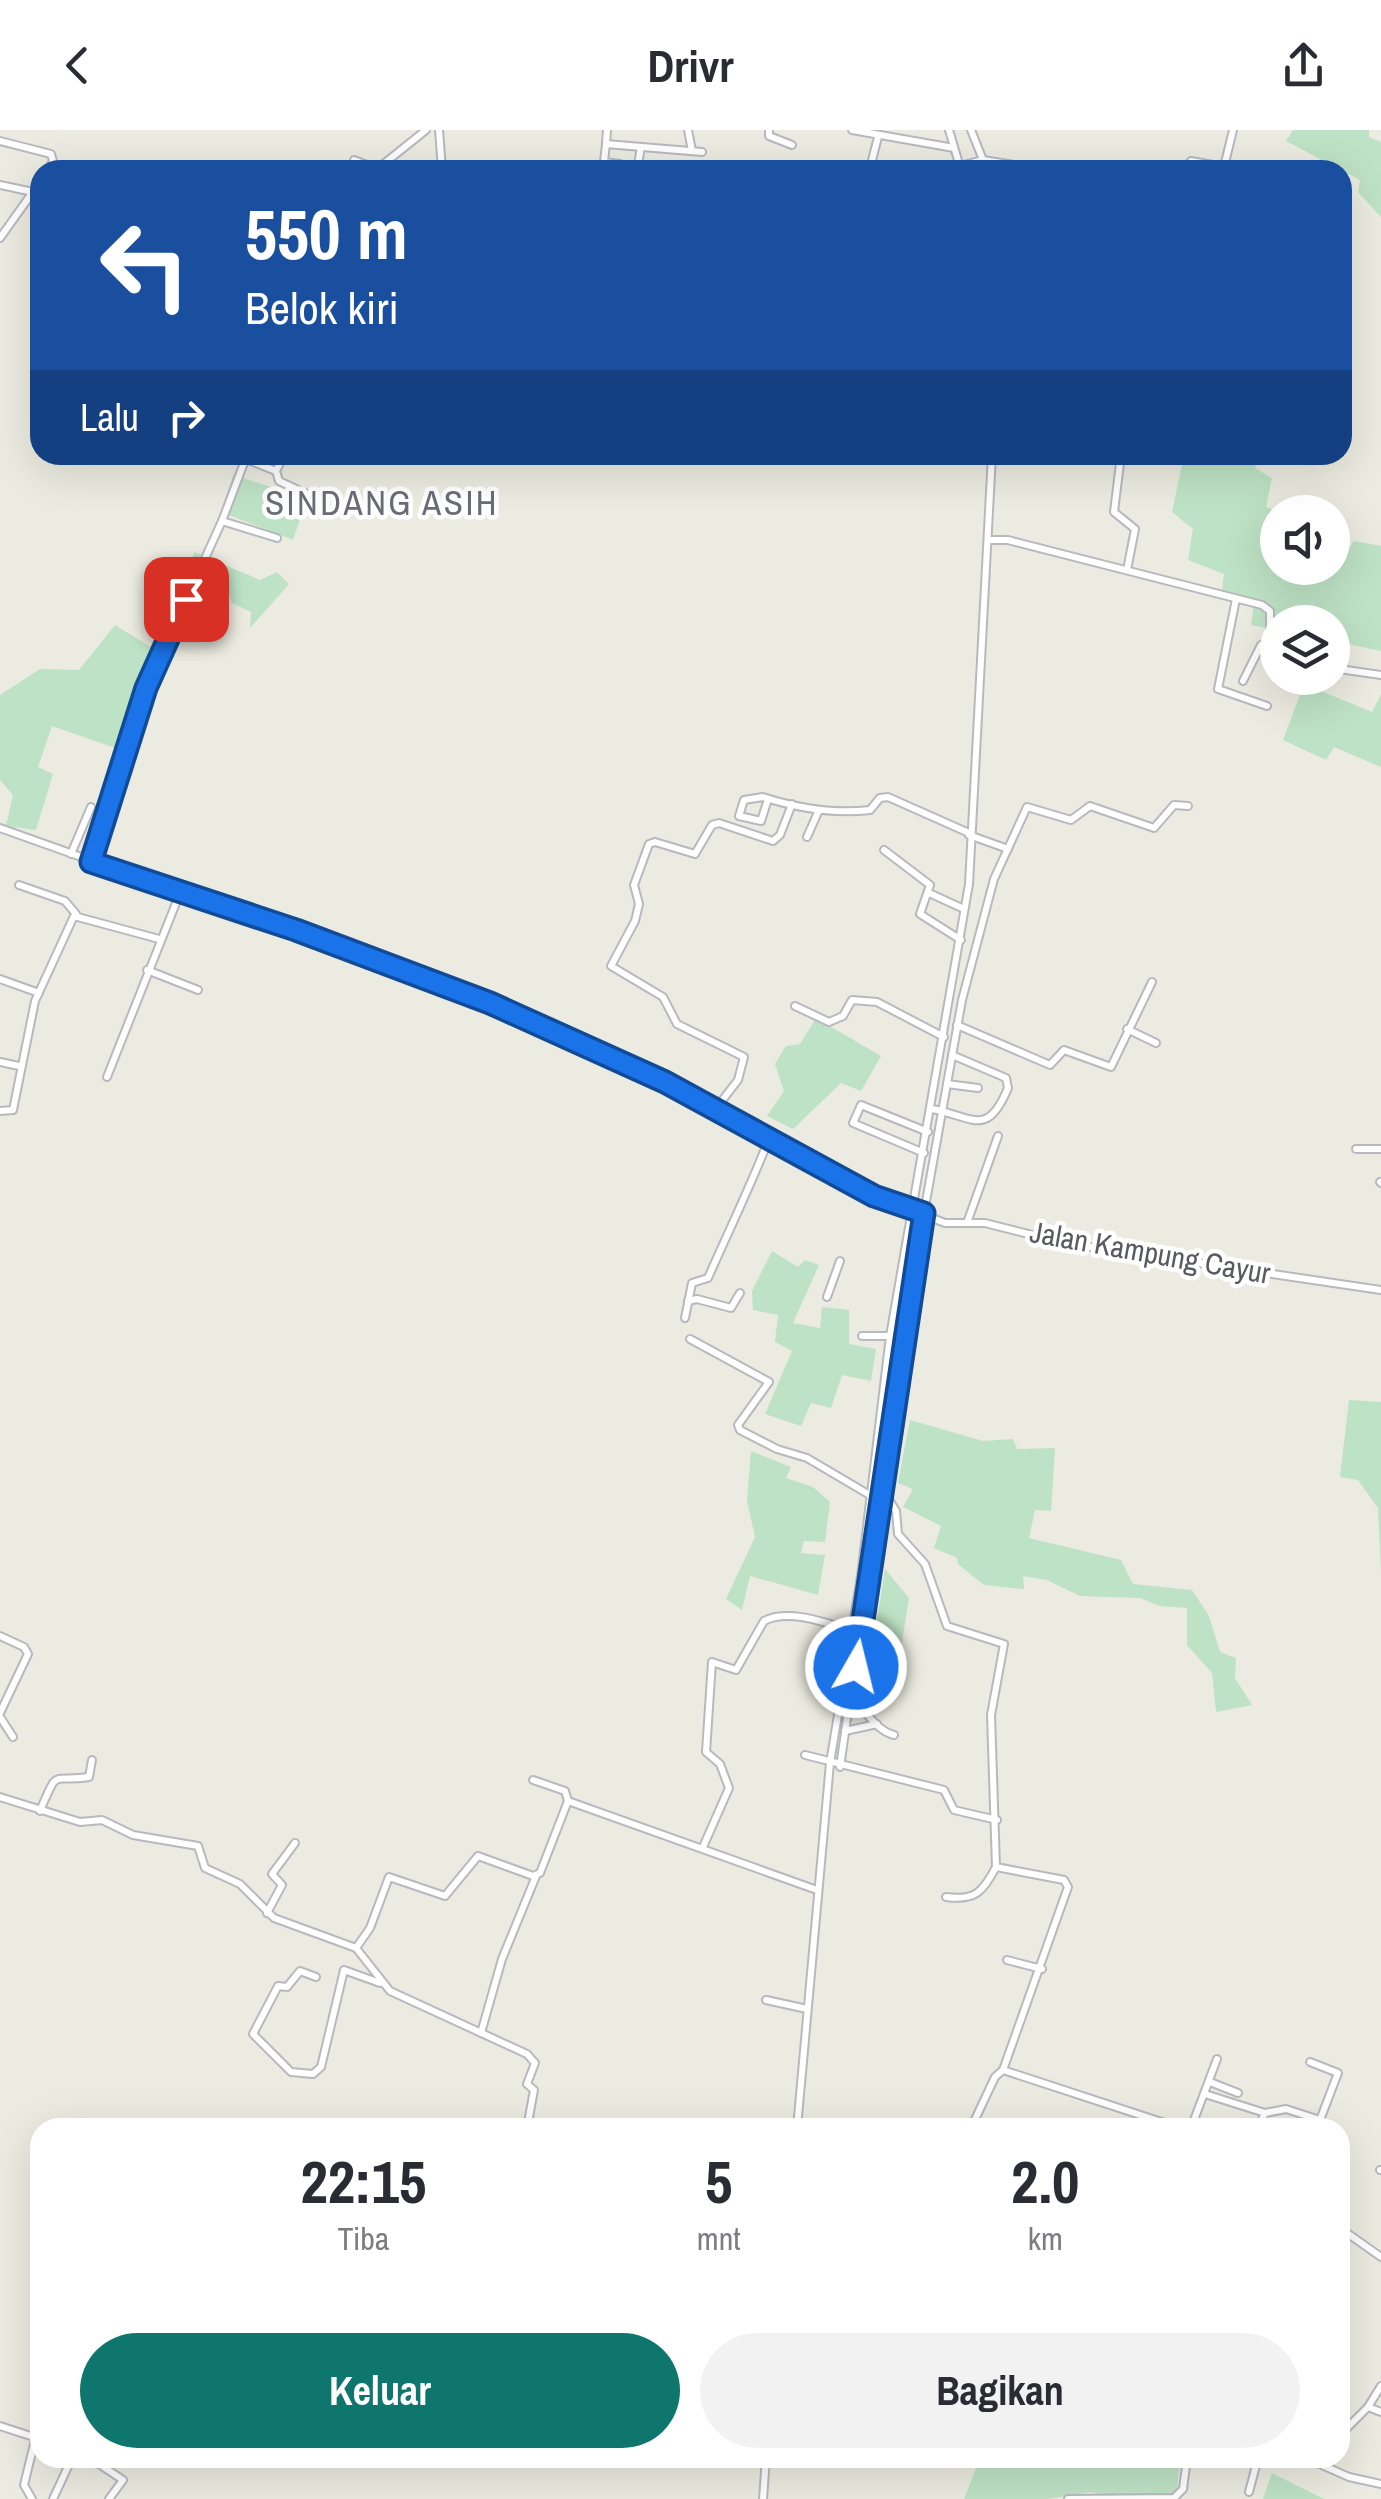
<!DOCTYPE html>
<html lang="id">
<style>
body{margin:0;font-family:"Archivo Narrow",sans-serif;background:#f2f2f3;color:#2b2b33;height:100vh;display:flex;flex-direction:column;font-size:38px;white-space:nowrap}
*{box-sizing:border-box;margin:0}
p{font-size:32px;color:#7c7c81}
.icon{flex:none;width:55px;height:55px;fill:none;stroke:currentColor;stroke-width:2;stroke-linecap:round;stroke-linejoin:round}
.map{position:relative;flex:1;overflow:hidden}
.details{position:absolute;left:30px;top:1988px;width:1320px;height:350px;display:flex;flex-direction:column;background:#fff;border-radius:30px;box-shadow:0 10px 40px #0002}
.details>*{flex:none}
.guide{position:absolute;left:30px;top:30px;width:1322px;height:305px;border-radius:30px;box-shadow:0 10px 40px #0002;background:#1a4fa0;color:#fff;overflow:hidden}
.buttons{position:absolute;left:1260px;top:365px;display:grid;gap:20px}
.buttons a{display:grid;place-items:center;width:90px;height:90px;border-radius:50%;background:#fff;box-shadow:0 10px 40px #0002;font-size:50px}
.pin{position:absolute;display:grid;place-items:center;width:85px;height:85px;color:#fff;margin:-42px;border-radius:20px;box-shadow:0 5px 15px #0006}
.me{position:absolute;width:110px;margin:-55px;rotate:8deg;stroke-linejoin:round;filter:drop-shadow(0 0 8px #0008)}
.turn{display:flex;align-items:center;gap:35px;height:210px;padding:0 50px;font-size:45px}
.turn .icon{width:130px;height:130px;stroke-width:2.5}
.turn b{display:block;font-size:70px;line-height:85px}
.then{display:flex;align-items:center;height:95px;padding:0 50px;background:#0003;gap:20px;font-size:38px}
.eta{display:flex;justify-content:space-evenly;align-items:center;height:170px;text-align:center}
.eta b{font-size:60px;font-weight:800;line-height:70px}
.action{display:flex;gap:20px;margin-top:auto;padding:20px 50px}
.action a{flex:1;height:115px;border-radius:60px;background:#0f766e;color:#fff;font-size:40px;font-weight:800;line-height:115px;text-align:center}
.action a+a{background:#f2f2f3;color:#2b2b33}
header{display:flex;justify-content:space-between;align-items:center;height:130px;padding:0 50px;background:#fff;font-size:45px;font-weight:800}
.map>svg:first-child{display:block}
.green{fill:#bee2c5}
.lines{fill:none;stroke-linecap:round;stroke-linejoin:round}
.minor-casing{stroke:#b8b9bf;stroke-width:10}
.minor{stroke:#fff;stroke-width:6}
.route-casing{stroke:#114b97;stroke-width:25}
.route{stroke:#1a73e8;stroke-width:18}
.labels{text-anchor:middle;stroke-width:9;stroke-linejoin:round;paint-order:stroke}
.street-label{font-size:30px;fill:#595b61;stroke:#fff}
.quarter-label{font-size:35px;letter-spacing:2.5px;fill:#6a6d73;stroke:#fff}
</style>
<header><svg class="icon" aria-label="back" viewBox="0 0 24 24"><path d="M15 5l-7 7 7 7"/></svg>Drivr<svg class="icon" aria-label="share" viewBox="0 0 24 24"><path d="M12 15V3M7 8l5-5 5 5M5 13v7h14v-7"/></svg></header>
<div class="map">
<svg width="1381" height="2369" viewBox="0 0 1381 2369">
<rect width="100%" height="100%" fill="#ebebe1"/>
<g class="green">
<path d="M 1293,0 L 1369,0 L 1369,7 L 1381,12 L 1381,87 L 1358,62 L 1360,50 L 1286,11 Z"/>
<path d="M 1184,325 L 1259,325 L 1255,338 L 1272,348 L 1266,377 L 1279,382 L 1278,438 L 1332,438 L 1333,415 L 1347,421 L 1354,411 L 1381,416 L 1381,521 L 1333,511 L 1332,492 L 1278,492 L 1277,500 L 1251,495 L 1254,473 L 1222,461 L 1224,444 L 1188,430 L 1193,399 L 1172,382 Z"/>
<path d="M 233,345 L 307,368 L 293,410 L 221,382 Z"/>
<path d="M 194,422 L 260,450 L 277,442 L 289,454 L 250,498 L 251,482 L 232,473 L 225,456 L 189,441 Z"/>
<path d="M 115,495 L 154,519 L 124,621 L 52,596 L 38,637 L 53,644 L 36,700 L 6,696 L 13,665 L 0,650 L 0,565 L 40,539 L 79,540 Z"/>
<path d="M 1304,554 L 1372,582 L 1381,564 L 1381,637 L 1334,617 L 1326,630 L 1283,610 Z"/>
<path d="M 816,888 L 881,926 L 861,961 L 841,953 L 793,999 L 767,986 L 784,961 L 775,934 L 786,916 L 800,914 Z"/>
<path d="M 772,1121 L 798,1137 L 805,1130 L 819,1135 L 793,1193 L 820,1198 L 822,1177 L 849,1180 L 849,1214 L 876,1219 L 871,1251 L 842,1245 L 831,1278 L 811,1273 L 801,1296 L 765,1284 L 792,1221 L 775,1212 L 778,1185 L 753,1180 L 752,1161 Z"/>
<path d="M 1349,1270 L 1381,1272 L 1381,1442 L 1378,1378 L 1358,1350 L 1340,1347 Z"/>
<path d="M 910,1290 L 983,1311 L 1013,1309 L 1017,1319 L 1055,1318 L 1051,1381 L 1035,1380 L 1029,1408 L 1121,1430 L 1133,1454 L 1192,1460 L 1209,1486 L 1220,1522 L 1236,1528 L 1235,1548 L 1252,1575 L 1216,1582 L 1212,1543 L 1187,1515 L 1187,1478 L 1160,1476 L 1140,1468 L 1080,1466 L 1047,1450 L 1023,1446 L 1024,1459 L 984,1455 L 958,1434 L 957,1428 L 934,1418 L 941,1396 L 903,1377 L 913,1359 L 898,1353 Z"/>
<path d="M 751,1321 L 791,1337 L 786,1348 L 813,1357 L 830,1372 L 825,1412 L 804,1411 L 801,1423 L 825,1425 L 818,1465 L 750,1446 L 742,1480 L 726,1469 L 755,1407 L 747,1371 Z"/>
<path d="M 885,1439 L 909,1468 L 896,1551 L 852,1543 L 861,1491 L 877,1490 Z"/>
<path d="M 980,2328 L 1180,2328 L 1176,2369 L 1119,2369 L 1091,2362 L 1048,2369 L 964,2369 Z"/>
<path d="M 1272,2343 L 1324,2369 L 1263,2369 Z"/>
</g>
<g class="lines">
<defs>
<g id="minor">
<path d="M 439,0 L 442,40"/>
<path d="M 607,0 L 606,14 L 702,22"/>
<path d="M 688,0 L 692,21"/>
<path d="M 769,0 L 769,6 L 792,15"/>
<path d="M 852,0 L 954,18"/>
<path d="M 949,0 L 960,37"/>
<path d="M 971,0 L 983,30"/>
<path d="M 878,7 L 871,34 L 898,40"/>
<path d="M 0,11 L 51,24 L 53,31 L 48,40"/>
<path d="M 354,30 L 377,39"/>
<path d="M 604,32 L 620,34 L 623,40"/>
<path d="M 960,36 L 983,30 L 1047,40"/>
<path d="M 376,40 L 426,0"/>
<path d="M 603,40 L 606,14"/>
<path d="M 637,40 L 641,17"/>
<path d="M 1183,40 L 1191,31 L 1224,37 L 1233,0"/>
<path d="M 0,55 L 33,62"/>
<path d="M 0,108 L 40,52"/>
<path d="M 1121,325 L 1114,382 L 1135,399 L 1127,440"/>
<path d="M 246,329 L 276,341 L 279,351 L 307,364"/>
<path d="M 276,341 L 284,325"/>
<path d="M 222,391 L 277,408"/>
<path d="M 988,410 L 1008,410 L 1262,475 L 1270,481 L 1270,509"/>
<path d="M 1236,469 L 1218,559 L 1267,576"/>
<path d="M 1332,538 L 1381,545"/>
<path d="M 1243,551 L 1261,515 L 1278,508"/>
<path d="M 768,669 L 761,691 L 739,686 L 744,670 L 763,667 C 797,678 834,684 870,680 L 880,668 L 888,667 L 969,703"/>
<path d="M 0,698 L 491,873 L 665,952 L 738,996 L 875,1066 L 945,1093 L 985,1093 L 1063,1113 L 1381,1160"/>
<path d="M 969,705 L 1008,719"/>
<path d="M 807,707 L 819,680"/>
<path d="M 884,720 L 930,755 L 920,784 L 961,810"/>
<path d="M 71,724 L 91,677"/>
<path d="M 91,732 L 146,558 L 222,391 L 247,325"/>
<path d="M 19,755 L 65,771 L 76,784"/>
<path d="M 929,763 L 964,779"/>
<path d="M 147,840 L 198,860"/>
<path d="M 0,849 L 39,863"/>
<path d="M 795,876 L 829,892 L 843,886 L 852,870 L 877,872 L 944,907"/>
<path d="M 957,895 L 1050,935 L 1064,920 L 1111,937 L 1152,852"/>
<path d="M 1127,899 L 1156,913"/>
<path d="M 0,932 L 19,936"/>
<path d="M 107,947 L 180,763"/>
<path d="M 947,954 L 978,958"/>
<path d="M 932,979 C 972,986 987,1009 1008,958 L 1006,948 L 952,925"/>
<path d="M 0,981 L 13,980 L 35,871 L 74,786 L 159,809"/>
<path d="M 714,981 L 738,950 L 744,927 L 677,894 L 663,867 L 611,836 L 635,791 L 639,774 L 634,755 L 649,714 L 655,712 L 695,724 L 712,695 L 719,693 L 773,711 L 780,705 L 792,674"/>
<path d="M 1356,1019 L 1381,1019"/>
<path d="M 924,1023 L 853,993 L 861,975 L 928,1002"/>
<path d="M 1380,1052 L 1381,1053"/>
<path d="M 967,1093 L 998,1006"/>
<path d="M 827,1167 L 840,1131"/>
<path d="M 688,1171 L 697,1169 L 731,1178 L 740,1163"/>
<path d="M 685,1188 L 692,1153 L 708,1148 C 728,1102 750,1058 768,1011"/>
<path d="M 862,1206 L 890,1206"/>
<path d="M 690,1209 L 769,1252 L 738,1295 L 740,1300 L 777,1319 L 807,1328 L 868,1364 L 889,1370 L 896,1381 L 898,1404 L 925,1434 L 947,1496 L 1004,1514 L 991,1585 L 996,1737 L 1064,1750 L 1068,1757 L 1003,1940 L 1180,1998"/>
<path d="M 0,1506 L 24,1517 L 28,1524 L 0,1583"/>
<path d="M 840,1568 C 865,1571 872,1600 894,1605"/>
<path d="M 0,1587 L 13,1607"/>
<path d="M 845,1601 L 877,1594"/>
<path d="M 805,1625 L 944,1660 L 954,1680 L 997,1690"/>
<path d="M 840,1637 L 905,1189 L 962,870 L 994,749 L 1027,677 L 1071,690 L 1090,676 L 1154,698 L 1174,675 L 1188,676"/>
<path d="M 533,1650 L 565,1661 L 568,1671 L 817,1760"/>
<path d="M 0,1667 L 80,1692 L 102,1690 L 133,1705 L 198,1716 L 205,1738 L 240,1754 L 274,1788 L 356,1818 L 390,1861 L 527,1924 L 535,1933 L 527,1954 L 534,1960 L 527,1998"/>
<path d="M 40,1681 C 59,1636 51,1653 89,1647 L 92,1630"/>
<path d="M 703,1717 L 729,1658 L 720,1634 L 706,1622 L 712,1532 L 736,1540 L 764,1491 C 788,1478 827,1493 852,1501"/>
<path d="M 946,1767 C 975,1771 983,1762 996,1737"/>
<path d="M 267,1783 L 282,1755 L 272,1744 L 295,1713"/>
<path d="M 356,1818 L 370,1798 L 389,1747 L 445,1766 L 478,1726 L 533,1746 L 540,1743 L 568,1671"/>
<path d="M 1007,1830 L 1042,1839"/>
<path d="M 316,1847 L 300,1841 L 287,1857 L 278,1856 L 253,1904 L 291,1942 L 313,1944 L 321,1937 L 344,1840 L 380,1853"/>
<path d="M 766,1870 L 807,1879"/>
<path d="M 481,1903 L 502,1829 L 536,1746"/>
<path d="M 1210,1952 L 1238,1963"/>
<path d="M 1205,1964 L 1265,1983"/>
<path d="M 797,1998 L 830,1633 L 861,1446 L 890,1206 L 969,754 L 992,325"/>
<path d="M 971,1998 L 995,1947 L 1003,1940"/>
<path d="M 1191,1998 L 1217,1929"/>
<path d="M 1258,1998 L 1265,1983 L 1286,1979 L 1320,1990 L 1338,1943 L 1310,1932"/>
<path d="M 1380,2040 L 1381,2040"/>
<path d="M 1340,2098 L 1381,2127"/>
<path d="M 38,2212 L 40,2214"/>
<path d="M 1381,2256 L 1368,2277 L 1381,2282"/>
<path d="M 0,2296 L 40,2309"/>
<path d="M 1340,2305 L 1368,2277"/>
<path d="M 90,2328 L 123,2350 L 109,2369"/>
<path d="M 1306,2328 L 1349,2347 L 1381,2354"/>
<path d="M 1249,2362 L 1258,2328"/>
<path d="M 32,2369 L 24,2355 L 35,2310"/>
<path d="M 53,2369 L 72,2328"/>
<path d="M 763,2369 L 766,2328"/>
<path d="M 1068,2369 L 1174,2368 L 1183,2359 L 1187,2328"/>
</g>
</defs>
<use href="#minor" class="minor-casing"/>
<use href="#minor" class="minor"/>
</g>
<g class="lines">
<defs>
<path id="route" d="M 186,469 L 146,558 L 91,732 L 296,800 L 490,873 L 665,952 L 874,1066 L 924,1083 L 856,1537"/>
</defs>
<use href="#route" class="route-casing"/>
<use href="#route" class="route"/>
</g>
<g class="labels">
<g class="street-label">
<text transform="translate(1150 1123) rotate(10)" y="10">Jalan Kampung Cayur</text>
</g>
<g class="quarter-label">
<text x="382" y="385">SINDANG ASIH</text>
</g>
</g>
</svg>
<div class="buttons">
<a><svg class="icon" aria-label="sound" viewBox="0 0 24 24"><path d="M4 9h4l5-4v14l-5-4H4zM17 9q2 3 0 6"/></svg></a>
<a><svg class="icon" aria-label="layers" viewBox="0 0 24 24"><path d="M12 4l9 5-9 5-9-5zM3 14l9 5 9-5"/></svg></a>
</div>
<div class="pin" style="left:186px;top:469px;background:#d93025"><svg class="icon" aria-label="arrive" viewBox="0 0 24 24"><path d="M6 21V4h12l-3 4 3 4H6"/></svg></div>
<svg class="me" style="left:856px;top:1537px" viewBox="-20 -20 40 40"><circle r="17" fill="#1a73e8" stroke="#fff" stroke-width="3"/><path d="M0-11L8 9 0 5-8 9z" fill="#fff"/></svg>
<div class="guide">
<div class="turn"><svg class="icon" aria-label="left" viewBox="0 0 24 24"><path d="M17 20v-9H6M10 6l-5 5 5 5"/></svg><div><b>550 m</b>Belok kiri</div></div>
<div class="then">Lalu<svg class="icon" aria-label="right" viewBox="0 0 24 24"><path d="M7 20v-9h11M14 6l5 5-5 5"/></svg></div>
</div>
<section class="details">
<div class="eta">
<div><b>22:15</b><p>Tiba</p></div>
<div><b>5</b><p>mnt</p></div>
<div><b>2.0</b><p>km</p></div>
</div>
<div class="action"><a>Keluar</a><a>Bagikan</a></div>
</section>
</div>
